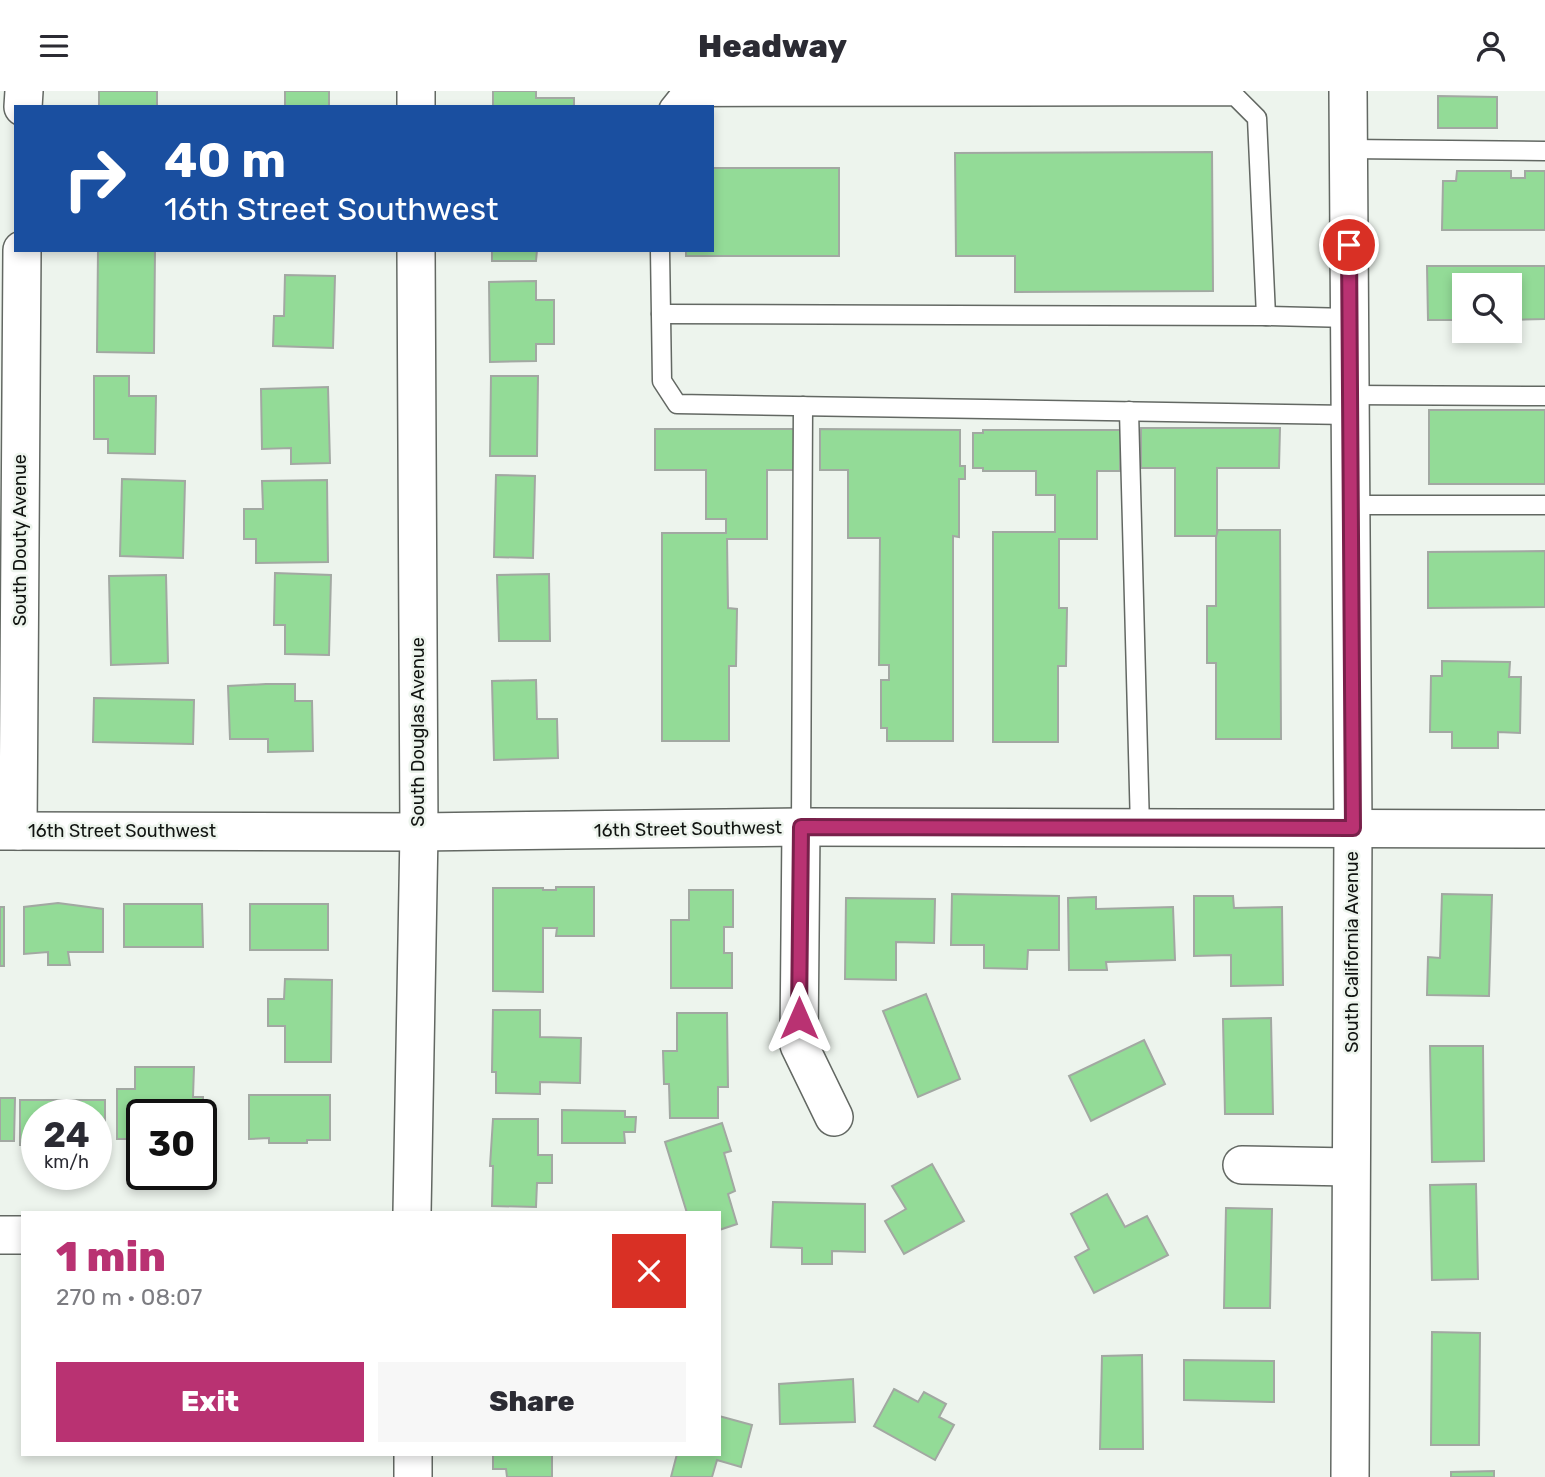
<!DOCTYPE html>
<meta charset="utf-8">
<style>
body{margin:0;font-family:Rubik,sans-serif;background:#f7f7f7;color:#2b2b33;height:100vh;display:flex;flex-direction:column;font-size:26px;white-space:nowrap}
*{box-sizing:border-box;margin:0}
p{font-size:23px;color:#7c7c81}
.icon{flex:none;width:38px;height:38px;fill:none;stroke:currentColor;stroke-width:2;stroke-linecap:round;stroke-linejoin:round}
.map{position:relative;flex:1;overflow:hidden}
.panel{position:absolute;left:21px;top:1120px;width:700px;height:245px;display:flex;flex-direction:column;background:#fff;border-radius:0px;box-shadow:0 4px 10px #0003}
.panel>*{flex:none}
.guide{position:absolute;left:14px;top:14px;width:700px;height:147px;border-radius:0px;box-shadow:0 4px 10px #0003;background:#1a4fa0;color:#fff;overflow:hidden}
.controls{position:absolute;left:1452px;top:182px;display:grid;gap:14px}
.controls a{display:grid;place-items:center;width:70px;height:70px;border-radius:0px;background:#fff;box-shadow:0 4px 10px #0003;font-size:35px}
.speed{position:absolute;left:21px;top:1008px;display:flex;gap:14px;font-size:35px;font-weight:700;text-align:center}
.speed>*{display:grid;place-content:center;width:91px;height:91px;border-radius:50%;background:#fff;box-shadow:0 4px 10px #0003;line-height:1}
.speed small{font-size:18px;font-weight:400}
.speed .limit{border:4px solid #111;border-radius:10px;background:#fff;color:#111}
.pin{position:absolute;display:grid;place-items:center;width:60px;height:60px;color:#fff;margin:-30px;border:4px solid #fff;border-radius:50%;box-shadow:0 2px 7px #0007}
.me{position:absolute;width:77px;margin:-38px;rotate:0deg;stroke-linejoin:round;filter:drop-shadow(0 0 5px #0008)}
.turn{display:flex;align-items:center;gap:24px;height:147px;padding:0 35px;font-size:32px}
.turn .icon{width:91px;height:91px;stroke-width:2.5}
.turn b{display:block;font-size:49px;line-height:60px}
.round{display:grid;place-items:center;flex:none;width:74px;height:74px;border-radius:0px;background:#f7f7f7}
.summary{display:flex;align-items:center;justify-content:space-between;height:119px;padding:0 35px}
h1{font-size:42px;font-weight:800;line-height:52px;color:#b93272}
.button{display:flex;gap:14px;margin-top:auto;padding:14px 35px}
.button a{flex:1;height:80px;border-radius:0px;background:#b93272;color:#fff;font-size:28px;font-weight:800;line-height:80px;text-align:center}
.button a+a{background:#f7f7f7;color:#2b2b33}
header{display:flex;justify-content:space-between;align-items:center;height:91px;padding:0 35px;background:#fff;font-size:32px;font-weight:800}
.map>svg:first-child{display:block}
.building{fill:#93db97;stroke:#a2a8a2;stroke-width:2}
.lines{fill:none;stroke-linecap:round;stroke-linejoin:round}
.service-casing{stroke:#636863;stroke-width:21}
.minor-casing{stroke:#636863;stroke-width:40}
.service{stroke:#fff;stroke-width:18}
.minor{stroke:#fff;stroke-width:37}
.route-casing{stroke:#78204a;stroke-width:18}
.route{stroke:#b93272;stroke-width:12}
.labels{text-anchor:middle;stroke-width:5;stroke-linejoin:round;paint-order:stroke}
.street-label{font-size:18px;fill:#111411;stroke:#edf4ed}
</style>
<header><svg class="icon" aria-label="menu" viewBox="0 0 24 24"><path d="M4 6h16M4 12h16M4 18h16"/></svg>Headway<svg class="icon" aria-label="person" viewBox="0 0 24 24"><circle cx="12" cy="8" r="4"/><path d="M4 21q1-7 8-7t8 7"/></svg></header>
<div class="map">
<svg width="1545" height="1386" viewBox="0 0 1545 1386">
<rect width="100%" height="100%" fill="#edf4ed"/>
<g class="building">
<rect x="99" y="0" width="58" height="16"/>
<rect x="285" y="0" width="44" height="16"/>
<path d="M 493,0 L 536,0 L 536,7 L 574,7 L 574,16 L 493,16 Z"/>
<path d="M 1438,5 L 1497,6 L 1497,37 L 1438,37 Z"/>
<path d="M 1212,61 L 1213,200 L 1015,201 L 1015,165 L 956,165 L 955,62 Z"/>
<path d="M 712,77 L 839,77 L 839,165 L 686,165 L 686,159 L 712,159 Z"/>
<path d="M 1457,80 L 1511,80 L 1511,87 L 1525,87 L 1525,80 L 1545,80 L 1545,139 L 1442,139 L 1443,90 L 1456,90 Z"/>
<path d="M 98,159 L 155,159 L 154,262 L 97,261 Z"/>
<path d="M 492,159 L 537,159 L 536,170 L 492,170 Z"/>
<path d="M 1427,175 L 1545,175 L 1545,228 L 1510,229 L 1510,194 L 1465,194 L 1465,229 L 1428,229 Z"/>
<path d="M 285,184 L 335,185 L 333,257 L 273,255 L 274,225 L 284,225 Z"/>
<path d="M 536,190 L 536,209 L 554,209 L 554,253 L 536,253 L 536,270 L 490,271 L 489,191 Z"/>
<path d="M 94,285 L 129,285 L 129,305 L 156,305 L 155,363 L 108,362 L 108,348 L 94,348 Z"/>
<path d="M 491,285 L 538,285 L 537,365 L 490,365 Z"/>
<path d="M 328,296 L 330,372 L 291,373 L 291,357 L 262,358 L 261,298 Z"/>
<rect x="1429" y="319" width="116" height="74"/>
<path d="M 1141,337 L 1280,337 L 1279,377 L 1217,377 L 1217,445 L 1175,445 L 1175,377 L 1141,377 Z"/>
<path d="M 655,338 L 796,338 L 796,379 L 767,379 L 767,448 L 727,448 L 728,517 L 737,518 L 736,575 L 729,575 L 729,650 L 662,650 L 662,442 L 726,442 L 726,428 L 706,428 L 706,379 L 655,379 Z"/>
<path d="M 820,338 L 960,339 L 960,375 L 965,375 L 965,388 L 959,388 L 959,446 L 953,445 L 953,650 L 887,650 L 887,637 L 881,637 L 881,589 L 889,589 L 889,574 L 879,574 L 880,447 L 848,447 L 848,379 L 820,379 Z"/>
<path d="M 983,339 L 1121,339 L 1120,380 L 1097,380 L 1097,448 L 1059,448 L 1059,517 L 1067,517 L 1066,575 L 1058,575 L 1058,651 L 993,651 L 993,441 L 1055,441 L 1055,404 L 1036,404 L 1036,380 L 983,380 L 983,377 L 973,377 L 973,342 L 983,342 Z"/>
<path d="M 496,384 L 535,385 L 533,467 L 494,466 Z"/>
<path d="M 122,388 L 185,390 L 183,467 L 120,465 Z"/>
<path d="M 327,389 L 328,471 L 256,472 L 256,448 L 244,448 L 244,418 L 263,418 L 262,390 Z"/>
<path d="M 1218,439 L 1280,439 L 1281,648 L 1216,648 L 1216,572 L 1207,572 L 1207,515 L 1216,515 L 1216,446 Z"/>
<path d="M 1545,460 L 1545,516 L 1428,517 L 1428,461 Z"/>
<path d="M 275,482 L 331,484 L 329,564 L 285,563 L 285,534 L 274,534 Z"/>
<path d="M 549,483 L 550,550 L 499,550 L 497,484 Z"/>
<path d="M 166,484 L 168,572 L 111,574 L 109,485 Z"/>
<path d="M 1442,570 L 1510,571 L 1509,586 L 1521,586 L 1520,642 L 1498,641 L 1498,657 L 1452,657 L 1452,641 L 1430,641 L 1431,585 L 1442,585 Z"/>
<path d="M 536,589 L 537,628 L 557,628 L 558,667 L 494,669 L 492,590 Z"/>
<path d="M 266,593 L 295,593 L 295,610 L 312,610 L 313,660 L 268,661 L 268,648 L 230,648 L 228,595 Z"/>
<path d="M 94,607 L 194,609 L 193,653 L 93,651 Z"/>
<path d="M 556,796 L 594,796 L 594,845 L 556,845 L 557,837 L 543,837 L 543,901 L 493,900 L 493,797 L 543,797 L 543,799 L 556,799 Z"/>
<path d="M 689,799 L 733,799 L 733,836 L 724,836 L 724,862 L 732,862 L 732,897 L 671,897 L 671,829 L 689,829 Z"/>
<path d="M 952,803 L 1059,805 L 1059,859 L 1028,859 L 1027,878 L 984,877 L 984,854 L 951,854 Z"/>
<path d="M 1442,803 L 1492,804 L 1489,905 L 1427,904 L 1428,866 L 1440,867 Z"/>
<path d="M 1194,805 L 1233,805 L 1234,817 L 1282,816 L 1283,894 L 1231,895 L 1231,864 L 1194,865 Z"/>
<path d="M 1096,806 L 1096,818 L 1173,816 L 1175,869 L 1106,871 L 1107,879 L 1069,879 L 1068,807 Z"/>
<path d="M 846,807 L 935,808 L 934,852 L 896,851 L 896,889 L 845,888 Z"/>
<path d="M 58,812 L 103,818 L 103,861 L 68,861 L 70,874 L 48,874 L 48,861 L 24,863 L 24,816 Z"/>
<path d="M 124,813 L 202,813 L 203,856 L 124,856 Z"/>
<rect x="250" y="813" width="78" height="46"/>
<rect x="0" y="816" width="4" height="59"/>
<path d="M 285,888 L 332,889 L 331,971 L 285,971 L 285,935 L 268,935 L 268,908 L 284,908 Z"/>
<path d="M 926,903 L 960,988 L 918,1006 L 883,920 Z"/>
<path d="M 493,919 L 540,919 L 540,946 L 581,947 L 580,992 L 540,991 L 540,1003 L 496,1002 L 496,981 L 492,981 Z"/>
<path d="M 677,922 L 727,922 L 728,996 L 718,996 L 718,1027 L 670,1027 L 669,993 L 664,993 L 663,960 L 677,960 Z"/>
<path d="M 1271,927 L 1273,1023 L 1225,1023 L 1223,928 Z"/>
<path d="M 1144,949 L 1165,993 L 1091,1030 L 1069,985 Z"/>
<path d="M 1430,955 L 1483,955 L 1484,1070 L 1432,1071 Z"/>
<path d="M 135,976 L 194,976 L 193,1006 L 203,1006 L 203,1048 L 201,1048 L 201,1024 L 142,1024 L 142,1050 L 136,1050 L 136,1048 L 117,1048 L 117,998 L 135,998 Z"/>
<path d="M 249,1004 L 330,1004 L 330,1049 L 307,1049 L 307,1052 L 269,1052 L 269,1047 L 249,1048 Z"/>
<path d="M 0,1007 L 15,1007 L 14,1050 L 0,1050 Z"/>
<path d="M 20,1009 L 105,1009 L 105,1054 L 96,1054 L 96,1024 L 37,1024 L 37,1054 L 20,1054 Z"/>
<path d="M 562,1019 L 625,1020 L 625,1026 L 636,1026 L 635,1041 L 624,1041 L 625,1052 L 562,1052 Z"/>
<path d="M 493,1028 L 538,1028 L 538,1064 L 552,1064 L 552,1092 L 537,1092 L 536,1116 L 492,1115 L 493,1075 L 490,1075 Z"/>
<path d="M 722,1032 L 731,1060 L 724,1062 L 735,1100 L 728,1103 L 737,1133 L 719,1139 L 719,1122 L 687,1122 L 665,1051 Z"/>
<path d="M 932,1073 L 964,1130 L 904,1163 L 885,1130 L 906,1118 L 892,1095 Z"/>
<path d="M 1476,1093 L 1478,1188 L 1432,1189 L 1430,1094 Z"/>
<path d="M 1107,1103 L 1125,1136 L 1147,1125 L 1168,1164 L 1094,1202 L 1075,1166 L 1089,1158 L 1071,1123 Z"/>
<path d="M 773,1111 L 865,1113 L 865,1161 L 832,1160 L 832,1173 L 802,1173 L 802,1157 L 771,1156 Z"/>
<path d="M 1226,1117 L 1272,1118 L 1270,1217 L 1224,1217 Z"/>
<path d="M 1432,1241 L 1480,1242 L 1479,1354 L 1431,1354 Z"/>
<path d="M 1142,1264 L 1143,1358 L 1100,1358 L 1102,1265 Z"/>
<path d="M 1184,1269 L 1274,1270 L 1274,1311 L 1184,1309 Z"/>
<path d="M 853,1288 L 855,1331 L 780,1333 L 779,1293 Z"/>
<path d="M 894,1298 L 918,1311 L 924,1301 L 946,1313 L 939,1326 L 954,1334 L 935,1369 L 874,1335 Z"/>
<path d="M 719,1325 L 752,1334 L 741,1376 L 717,1369 L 712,1386 L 671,1386 L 677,1363 L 719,1363 Z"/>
<path d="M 493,1363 L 552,1363 L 552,1386 L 507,1386 L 506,1378 L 493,1378 Z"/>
<path d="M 1494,1380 L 1494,1386 L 1451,1386 L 1451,1381 Z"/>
</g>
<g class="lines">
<defs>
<g id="service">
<path d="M 1348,58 L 1545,60"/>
<path d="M 660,159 L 662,290 L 677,313 L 1350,324"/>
<path d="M 661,223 L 1266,225 L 1257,27 L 1235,5 L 677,6 L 669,16"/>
<path d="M 1266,225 L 1349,227"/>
<path d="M 1350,304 L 1545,305"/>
<path d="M 1129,320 L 1140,737"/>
<path d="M 1350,414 L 1545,414"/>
<path d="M 801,736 L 803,315"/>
</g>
<g id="minor">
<path d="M 416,0 L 416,16"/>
<path d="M 1348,0 L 1353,737 L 1350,1386"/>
<path d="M 23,16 L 24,0"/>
<path d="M 801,736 L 799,954 L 834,1026"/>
<path d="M 0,740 L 419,741 L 801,736 L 1545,738"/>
<path d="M 18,740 L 22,159"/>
<path d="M 1242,1074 L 1350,1076"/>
<path d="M 412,1122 L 419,741 L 416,159"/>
<path d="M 0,1144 L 23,1144"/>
<path d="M 413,1363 L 413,1386"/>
</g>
</defs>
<use href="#service" class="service-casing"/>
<use href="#minor" class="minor-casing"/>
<use href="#service" class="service"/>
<use href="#minor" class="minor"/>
</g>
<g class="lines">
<defs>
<path id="route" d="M 799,927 L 801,736 L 1353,737 L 1349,154"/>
</defs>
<use href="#route" class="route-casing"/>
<use href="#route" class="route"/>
</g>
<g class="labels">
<g class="street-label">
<text transform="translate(20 449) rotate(-90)" y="6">South Douty Avenue</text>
<text transform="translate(418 641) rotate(-90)" y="6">South Douglas Avenue</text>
<text transform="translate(688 738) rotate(-1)" y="6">16th Street Southwest</text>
<text x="122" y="746">16th Street Southwest</text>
<text transform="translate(1352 861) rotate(-90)" y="6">South California Avenue</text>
</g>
</g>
</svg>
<div class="controls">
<a><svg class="icon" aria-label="search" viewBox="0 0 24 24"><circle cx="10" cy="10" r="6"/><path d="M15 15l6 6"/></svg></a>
</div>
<div class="speed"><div>24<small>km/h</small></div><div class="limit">30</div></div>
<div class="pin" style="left:1349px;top:154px;background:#d93025"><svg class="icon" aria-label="arrive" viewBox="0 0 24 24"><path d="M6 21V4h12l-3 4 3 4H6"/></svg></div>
<svg class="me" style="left:799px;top:927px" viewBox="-20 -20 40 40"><path d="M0-17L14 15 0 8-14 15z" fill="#b93272" stroke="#fff" stroke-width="4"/></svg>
<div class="guide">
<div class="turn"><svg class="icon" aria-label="right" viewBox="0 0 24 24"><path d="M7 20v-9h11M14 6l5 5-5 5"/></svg><div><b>40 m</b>16th Street Southwest</div></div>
</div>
<section class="panel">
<div class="summary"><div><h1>1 min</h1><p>270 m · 08:07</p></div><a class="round" style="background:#d93025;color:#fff"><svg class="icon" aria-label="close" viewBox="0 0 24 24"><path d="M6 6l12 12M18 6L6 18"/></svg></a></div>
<div class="button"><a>Exit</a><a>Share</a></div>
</section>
</div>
